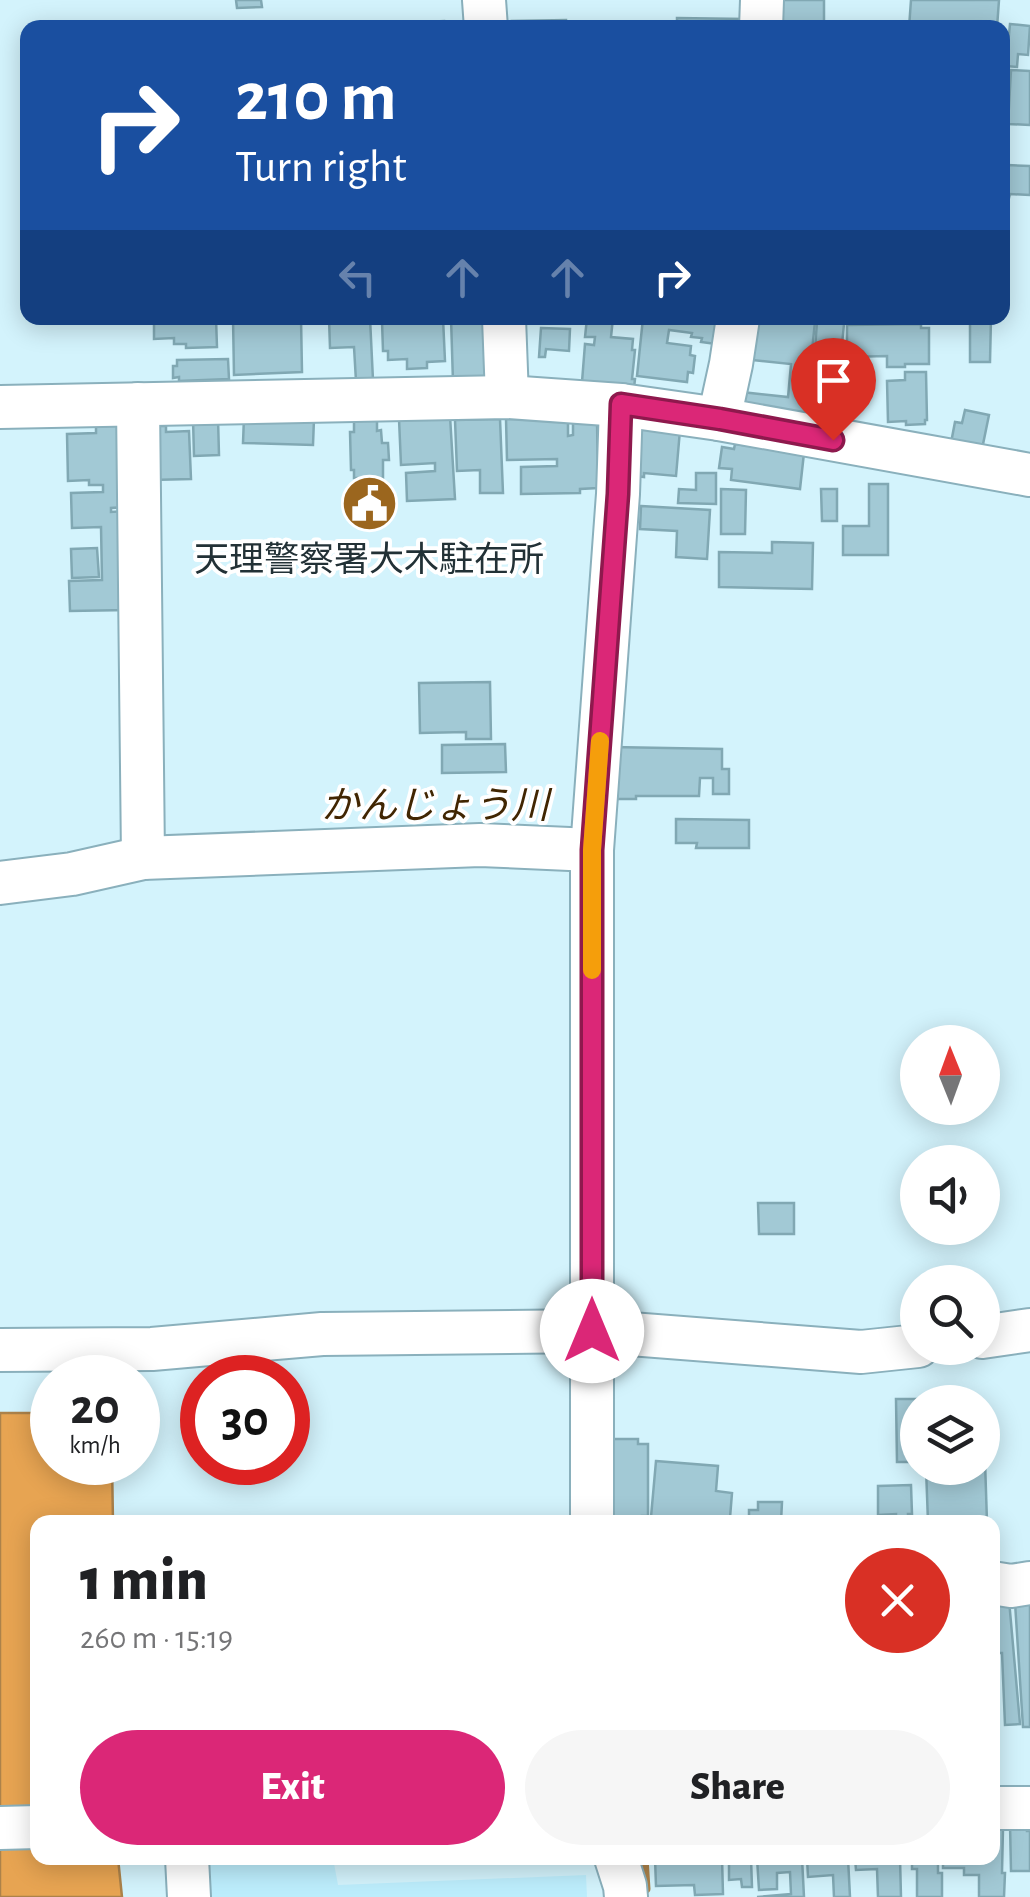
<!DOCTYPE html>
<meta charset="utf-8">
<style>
body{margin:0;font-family:"Alegreya Sans","Noto Sans JP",sans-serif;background:#f6f6f6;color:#202124;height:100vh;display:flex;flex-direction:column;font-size:38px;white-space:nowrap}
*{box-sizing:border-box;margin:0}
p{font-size:32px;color:#757577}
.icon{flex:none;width:55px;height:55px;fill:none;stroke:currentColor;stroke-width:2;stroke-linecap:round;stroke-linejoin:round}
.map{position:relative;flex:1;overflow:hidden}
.sheet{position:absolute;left:30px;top:1515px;width:970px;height:350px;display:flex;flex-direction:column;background:#fff;border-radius:20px;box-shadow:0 5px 25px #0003}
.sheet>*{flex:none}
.top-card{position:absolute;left:20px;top:20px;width:990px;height:305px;border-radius:20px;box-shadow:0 5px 25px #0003;background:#1a4fa0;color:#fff;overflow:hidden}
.needle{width:65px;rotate:359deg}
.controls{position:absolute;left:900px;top:1025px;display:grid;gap:20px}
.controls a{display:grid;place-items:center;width:100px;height:100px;border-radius:50%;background:#fff;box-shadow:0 5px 25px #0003;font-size:50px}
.speed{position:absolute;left:30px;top:1355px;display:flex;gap:20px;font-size:50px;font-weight:700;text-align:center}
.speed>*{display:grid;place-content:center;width:130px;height:130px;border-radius:50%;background:#fff;box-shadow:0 5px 25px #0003;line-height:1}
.speed small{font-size:25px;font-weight:400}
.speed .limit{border:15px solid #d22;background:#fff;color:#111}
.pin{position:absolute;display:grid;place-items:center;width:85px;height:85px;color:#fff;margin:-102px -42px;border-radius:50% 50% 50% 0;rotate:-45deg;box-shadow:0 0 10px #0007}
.pin .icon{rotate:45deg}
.me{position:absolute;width:110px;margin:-55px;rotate:0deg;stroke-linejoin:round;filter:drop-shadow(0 0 8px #0008)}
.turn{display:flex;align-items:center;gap:35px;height:210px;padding:0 50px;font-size:45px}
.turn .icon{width:130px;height:130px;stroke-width:2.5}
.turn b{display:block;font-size:70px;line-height:85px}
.lanes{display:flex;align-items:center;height:95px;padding:0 50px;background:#0003;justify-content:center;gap:50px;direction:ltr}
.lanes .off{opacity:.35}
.round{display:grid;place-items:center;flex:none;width:105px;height:105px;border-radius:52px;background:#f6f6f6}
.head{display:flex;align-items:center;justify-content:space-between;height:170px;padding:0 50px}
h1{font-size:60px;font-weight:800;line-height:75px}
.button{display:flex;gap:20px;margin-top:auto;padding:20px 50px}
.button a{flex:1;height:115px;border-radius:60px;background:#db2777;color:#fff;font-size:40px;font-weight:800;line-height:115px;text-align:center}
.button a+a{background:#f6f6f6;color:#202124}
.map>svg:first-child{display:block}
.built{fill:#bcedfc}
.water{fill:#e7a452;stroke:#ac824a;stroke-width:2.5}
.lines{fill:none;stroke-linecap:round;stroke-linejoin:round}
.stream{stroke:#ac824a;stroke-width:9}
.building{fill:#a2c9d5;stroke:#81a8b3;stroke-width:2.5}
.minor-casing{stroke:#8ab0bc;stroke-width:46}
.minor{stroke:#fff;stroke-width:42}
.route-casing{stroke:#8e194d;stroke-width:25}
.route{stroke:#db2777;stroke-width:18}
.slow{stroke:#f59e0b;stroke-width:18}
.labels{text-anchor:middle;stroke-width:8;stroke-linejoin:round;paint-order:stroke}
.poi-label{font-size:35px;fill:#223136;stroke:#fff}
.water-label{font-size:38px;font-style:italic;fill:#412602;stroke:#fff}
</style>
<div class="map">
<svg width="1030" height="1897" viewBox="0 0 1030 1897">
<rect width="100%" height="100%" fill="#d3f3fc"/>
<path class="built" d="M 199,1858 L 333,1858 L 338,1885 L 586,1875 L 587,1897 L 200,1897 Z"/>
<g class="water">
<path d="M 0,1413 L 52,1413 L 52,1462 L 112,1463 L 113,1522 L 38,1522 L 37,1812 L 0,1813 Z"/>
<path d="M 37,1848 L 38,1858 L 118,1858 L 122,1897 L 0,1897 L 0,1849 Z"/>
</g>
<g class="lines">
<path class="stream" d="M 644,1858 L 646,1889"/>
</g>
<g class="building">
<path d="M 236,0 L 261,0 L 262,7 L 237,8 Z"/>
<path d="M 766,0 L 824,0 L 824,28 L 780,28 Z"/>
<path d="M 911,0 L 999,0 L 997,28 L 909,28 Z"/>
<path d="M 677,18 L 745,19 L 745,28 L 677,28 Z"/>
<path d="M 566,20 L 566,28 L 513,28 L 512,21 Z"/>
<path d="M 444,21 L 444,28 L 402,28 L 402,23 Z"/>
<path d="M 1010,24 L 1030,26 L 1028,55 L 1018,54 L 1017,67 L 1006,66 Z"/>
<path d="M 1011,70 L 1030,71 L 1030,125 L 1008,124 Z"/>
<path d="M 1007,165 L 1030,166 L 1030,195 L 1010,194 L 1009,198 L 1002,198 L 1002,191 L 1005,191 Z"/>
<path d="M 154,318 L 220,318 L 216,318 L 217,347 L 186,348 L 186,344 L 174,344 L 174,338 L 154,339 Z"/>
<path d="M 233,318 L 254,318 L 255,321 L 301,318 L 302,372 L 234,375 Z"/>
<path d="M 329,318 L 370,318 L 373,380 L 356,381 L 354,347 L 330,348 Z"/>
<path d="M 387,318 L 443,318 L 445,361 L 427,362 L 427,368 L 407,369 L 407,359 L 388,360 L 388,351 L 383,351 L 382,321 L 387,321 Z"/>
<path d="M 451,318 L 491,318 L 493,380 L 453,382 Z"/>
<path d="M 587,318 L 613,318 L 611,337 L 633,339 L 632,350 L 635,350 L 632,379 L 635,379 L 634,388 L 582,382 L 585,344 L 594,345 L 595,337 L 585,337 Z"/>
<path d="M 643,318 L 727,318 L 724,345 L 701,342 L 702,338 L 691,337 L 692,333 L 669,330 L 667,343 L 691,346 L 690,355 L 695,356 L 693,373 L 688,372 L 687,382 L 637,376 Z"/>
<path d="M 746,318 L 815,322 L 804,427 L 739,415 L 741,392 L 788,397 L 791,364 L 742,359 Z"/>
<path d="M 970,318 L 991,318 L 990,362 L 970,362 Z"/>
<path d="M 817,322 L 844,324 L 840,365 L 814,362 Z"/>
<path d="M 921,324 L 921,328 L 929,328 L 929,364 L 905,364 L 905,367 L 887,367 L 887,356 L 847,357 L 847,325 Z"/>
<path d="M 541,328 L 570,329 L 569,351 L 546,349 L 545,357 L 539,357 Z"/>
<path d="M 228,359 L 229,379 L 179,381 L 179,377 L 173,378 L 173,366 L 177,366 L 177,360 Z"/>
<path d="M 817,368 L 852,372 L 845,425 L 811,420 Z"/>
<path d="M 905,372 L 926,372 L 927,420 L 925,420 L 925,424 L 906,425 L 906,421 L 888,422 L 887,381 L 905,380 Z"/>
<path d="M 965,410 L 989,415 L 981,454 L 950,448 L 955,422 L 962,423 Z"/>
<path d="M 450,416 L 455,499 L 407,501 L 406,473 L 435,471 L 435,463 L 401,465 L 399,419 Z"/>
<path d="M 244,417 L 314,419 L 313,445 L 243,443 Z"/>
<path d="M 218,418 L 219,455 L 194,456 L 193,419 Z"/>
<path d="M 354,418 L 377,418 L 377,431 L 381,430 L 382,443 L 388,443 L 389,460 L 383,460 L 383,478 L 354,478 L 354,470 L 351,470 L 350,432 L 354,432 Z"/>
<path d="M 568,418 L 568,436 L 573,435 L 573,419 L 597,419 L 598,488 L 580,489 L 580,493 L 521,494 L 521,467 L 557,466 L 557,459 L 507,460 L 506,419 Z"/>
<path d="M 500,419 L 503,493 L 480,493 L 480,470 L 457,471 L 455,420 Z"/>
<path d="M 118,425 L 126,507 L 111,508 L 111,512 L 126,511 L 128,610 L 70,611 L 69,581 L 102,580 L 101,527 L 72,528 L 71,493 L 103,492 L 103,485 L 89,485 L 89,480 L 68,481 L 67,434 L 96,433 L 96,426 Z"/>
<path d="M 154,426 L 166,426 L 166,432 L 189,431 L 191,479 L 151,480 Z"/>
<path d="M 632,426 L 680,430 L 676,476 L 644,473 L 644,477 L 628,475 Z"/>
<path d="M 735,444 L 804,453 L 800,489 L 731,480 L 732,469 L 719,468 L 722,447 L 734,449 Z"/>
<path d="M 696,473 L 716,473 L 716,504 L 678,503 L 679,489 L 696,490 Z"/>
<path d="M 869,484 L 888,484 L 888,555 L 843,555 L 843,526 L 869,526 Z"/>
<path d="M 721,489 L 746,490 L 745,534 L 721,534 Z"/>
<path d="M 821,489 L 837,489 L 837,521 L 822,521 Z"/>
<path d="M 641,506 L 710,510 L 707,559 L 676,557 L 677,531 L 640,529 Z"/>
<path d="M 772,542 L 813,543 L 812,589 L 719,587 L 719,552 L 772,553 Z"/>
<path d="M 97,548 L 99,577 L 72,578 L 71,549 Z"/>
<path d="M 490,682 L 491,739 L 466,739 L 466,732 L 420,733 L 419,683 Z"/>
<path d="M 505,744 L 506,772 L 442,773 L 442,745 Z"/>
<path d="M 612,747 L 722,749 L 722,769 L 729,769 L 729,794 L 713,794 L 713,778 L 700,778 L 699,796 L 636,796 L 636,799 L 612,799 Z"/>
<path d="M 676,819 L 749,820 L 749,848 L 696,848 L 697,843 L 676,843 Z"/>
<path d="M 758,1203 L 794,1203 L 794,1234 L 759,1234 Z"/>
<path d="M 896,1399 L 925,1399 L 925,1402 L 918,1402 L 918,1462 L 897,1462 Z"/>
<path d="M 612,1439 L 638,1439 L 638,1444 L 648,1444 L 648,1516 L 642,1516 L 642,1522 L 612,1522 Z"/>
<path d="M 656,1461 L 718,1466 L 716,1491 L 732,1493 L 730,1518 L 742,1519 L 742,1522 L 661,1522 L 661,1518 L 651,1517 Z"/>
<path d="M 982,1461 L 985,1461 L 987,1522 L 928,1522 L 926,1468 L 982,1468 Z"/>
<path d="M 911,1485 L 912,1514 L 908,1514 L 908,1522 L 892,1522 L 896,1522 L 896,1514 L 878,1515 L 878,1486 Z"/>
<path d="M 758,1502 L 782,1502 L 781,1522 L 749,1522 L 749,1510 L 758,1510 Z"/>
<path d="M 1030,1586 L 1030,1727 L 1023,1727 L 1014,1587 Z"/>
<path d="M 1009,1600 L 1020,1724 L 1005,1725 L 1002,1653 L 997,1653 L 996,1646 L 992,1646 L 992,1601 Z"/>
<path d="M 992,1823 L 1003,1828 L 1002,1873 L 1005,1873 L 1004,1897 L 979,1897 L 979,1875 L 964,1875 L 964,1868 L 943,1868 L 943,1858 L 992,1858 Z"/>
<path d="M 1027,1823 L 1027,1831 L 1030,1831 L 1030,1871 L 1011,1871 L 1010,1824 Z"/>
<path d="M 655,1858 L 722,1858 L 723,1894 L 695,1895 L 694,1885 L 656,1886 Z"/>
<path d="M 729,1858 L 751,1858 L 752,1887 L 742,1887 L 741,1879 L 729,1880 Z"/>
<path d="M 757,1858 L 802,1858 L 804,1897 L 757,1897 L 791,1894 L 790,1872 L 777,1873 L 777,1889 L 759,1890 Z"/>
<path d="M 807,1858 L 848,1858 L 850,1897 L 834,1897 L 833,1875 L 808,1877 Z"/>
<path d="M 855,1858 L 900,1858 L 901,1897 L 878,1897 L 877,1869 L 856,1870 Z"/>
<path d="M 912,1858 L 938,1858 L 938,1873 L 942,1873 L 942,1897 L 917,1897 L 917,1869 L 912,1869 Z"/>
</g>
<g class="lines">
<defs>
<g id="minor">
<path d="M 484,0 L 486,28"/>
<path d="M 761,28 L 762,0"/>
<path d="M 504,318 L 507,397"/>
<path d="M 138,404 L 143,858"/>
<path d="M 0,407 L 507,397 L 621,405 L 719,419 L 1030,475"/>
<path d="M 719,419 L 731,364 L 738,318"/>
<path d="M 0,883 L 72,874 L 143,858 L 480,845 L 592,850"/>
<path d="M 982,1337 L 1030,1330"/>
<path d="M 0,1350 L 152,1349 L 322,1334 L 592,1331 L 861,1352 L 918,1346"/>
<path d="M 592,1522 L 592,850 L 618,494 L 621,405"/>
<path d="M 992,1583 L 1011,1586 L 1030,1583"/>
<path d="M 992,1808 L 1030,1808"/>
<path d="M 0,1828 L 38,1827"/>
<path d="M 187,1858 L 189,1897"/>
<path d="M 616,1858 L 625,1886 L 626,1897"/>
</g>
</defs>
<use href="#minor" class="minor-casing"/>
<use href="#minor" class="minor"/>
</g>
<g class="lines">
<defs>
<path id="route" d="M 592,1331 L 592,850 L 618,494 L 621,404 L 720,419 L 833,440"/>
</defs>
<use href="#route" class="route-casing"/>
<use href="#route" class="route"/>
<path class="slow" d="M 592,970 L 592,850 L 600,741"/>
</g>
<defs>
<symbol id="civic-disc" viewBox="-11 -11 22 22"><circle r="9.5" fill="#9b661e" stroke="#fff"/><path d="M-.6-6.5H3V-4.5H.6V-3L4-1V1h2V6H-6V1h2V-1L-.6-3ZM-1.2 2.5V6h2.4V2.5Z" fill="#fff"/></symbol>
</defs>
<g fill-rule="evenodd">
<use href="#civic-disc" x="338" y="472" width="63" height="63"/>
</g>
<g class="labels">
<g class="poi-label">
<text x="369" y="571">天理警察署大木駐在所</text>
</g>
<g class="water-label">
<text x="435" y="818">かんじょう川</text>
</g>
</g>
</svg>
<div class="controls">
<a><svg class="needle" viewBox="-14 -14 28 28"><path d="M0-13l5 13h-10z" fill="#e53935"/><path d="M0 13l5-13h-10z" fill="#757577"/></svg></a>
<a><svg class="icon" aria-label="sound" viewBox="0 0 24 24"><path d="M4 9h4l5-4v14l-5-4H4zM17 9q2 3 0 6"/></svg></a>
<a><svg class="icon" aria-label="search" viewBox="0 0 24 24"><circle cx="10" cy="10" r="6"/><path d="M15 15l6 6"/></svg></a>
<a><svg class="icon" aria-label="layers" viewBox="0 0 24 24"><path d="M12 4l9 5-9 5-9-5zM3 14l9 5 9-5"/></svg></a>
</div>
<div class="speed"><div>20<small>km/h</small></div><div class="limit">30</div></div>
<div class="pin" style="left:833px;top:440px;background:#d93025"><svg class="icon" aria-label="arrive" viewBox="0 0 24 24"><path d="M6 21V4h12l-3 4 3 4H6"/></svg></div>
<svg class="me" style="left:592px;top:1331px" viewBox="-20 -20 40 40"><circle r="19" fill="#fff"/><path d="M0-13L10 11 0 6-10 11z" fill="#db2777"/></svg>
<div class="top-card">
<div class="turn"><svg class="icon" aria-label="right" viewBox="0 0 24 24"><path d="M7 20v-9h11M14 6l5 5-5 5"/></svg><div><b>210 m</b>Turn right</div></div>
<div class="lanes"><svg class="icon off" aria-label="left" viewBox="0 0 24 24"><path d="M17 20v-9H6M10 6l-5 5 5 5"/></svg><svg class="icon off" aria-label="ahead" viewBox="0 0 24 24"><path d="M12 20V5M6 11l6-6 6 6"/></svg><svg class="icon off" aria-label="ahead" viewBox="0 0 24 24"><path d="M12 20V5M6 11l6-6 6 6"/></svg><svg class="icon" aria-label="right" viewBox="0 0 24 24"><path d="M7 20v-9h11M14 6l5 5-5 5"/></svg></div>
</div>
<section class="sheet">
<div class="head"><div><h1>1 min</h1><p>260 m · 15:19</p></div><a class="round" style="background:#d93025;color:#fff"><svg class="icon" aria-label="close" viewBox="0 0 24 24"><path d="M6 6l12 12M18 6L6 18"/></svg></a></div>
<div class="button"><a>Exit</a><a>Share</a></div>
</section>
</div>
